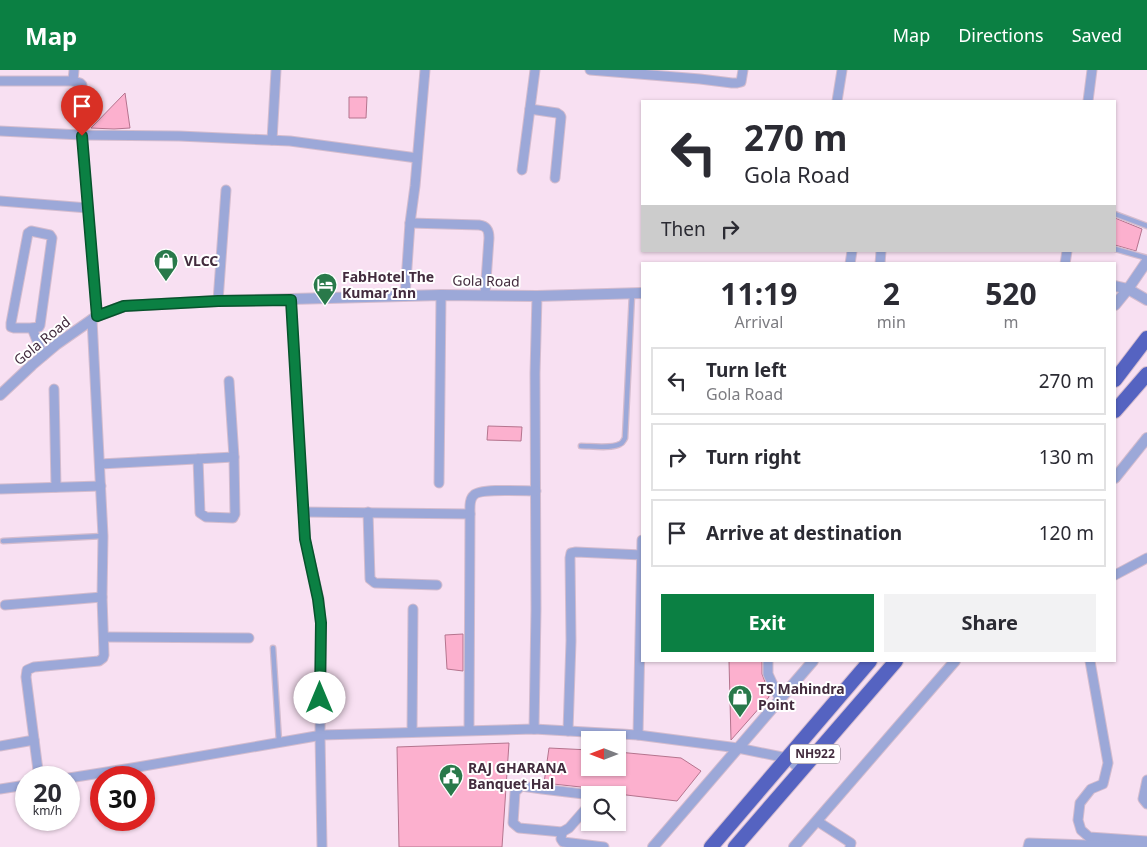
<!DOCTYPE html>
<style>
body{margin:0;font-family:"Noto Sans",sans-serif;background:#f2f2f3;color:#2b2b33;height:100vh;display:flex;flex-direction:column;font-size:19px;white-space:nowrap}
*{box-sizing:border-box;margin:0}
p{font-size:16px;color:#7c7c81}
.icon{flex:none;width:28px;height:28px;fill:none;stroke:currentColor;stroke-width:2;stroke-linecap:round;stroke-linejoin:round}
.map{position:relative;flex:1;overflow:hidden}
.panel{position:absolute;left:641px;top:192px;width:475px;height:400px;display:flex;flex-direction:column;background:#fff;border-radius:0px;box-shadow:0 1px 4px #0004}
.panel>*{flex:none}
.top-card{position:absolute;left:641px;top:30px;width:475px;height:152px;border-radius:0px;box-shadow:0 1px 4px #0004;background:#fff;color:#2b2b33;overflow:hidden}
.needle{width:32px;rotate:270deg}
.controls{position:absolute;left:581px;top:661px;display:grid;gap:10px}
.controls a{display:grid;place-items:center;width:45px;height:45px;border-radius:0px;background:#fff;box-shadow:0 1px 4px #0004;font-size:25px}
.speed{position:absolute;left:15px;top:696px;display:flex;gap:10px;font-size:25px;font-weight:700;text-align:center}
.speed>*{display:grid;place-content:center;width:65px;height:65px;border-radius:50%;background:#fff;box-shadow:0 1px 4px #0004;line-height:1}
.speed small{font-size:12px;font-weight:400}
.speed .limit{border:8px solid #d22;background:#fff;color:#111}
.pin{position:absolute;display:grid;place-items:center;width:42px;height:42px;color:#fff;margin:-51px -21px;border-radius:50% 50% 50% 0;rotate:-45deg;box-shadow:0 0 5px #0007}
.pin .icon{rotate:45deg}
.me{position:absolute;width:55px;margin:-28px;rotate:0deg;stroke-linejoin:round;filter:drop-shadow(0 0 4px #0008)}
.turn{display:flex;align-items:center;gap:18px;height:105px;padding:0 20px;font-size:22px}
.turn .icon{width:65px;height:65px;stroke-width:2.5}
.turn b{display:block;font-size:35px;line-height:42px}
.then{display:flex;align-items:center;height:48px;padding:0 20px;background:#0003;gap:10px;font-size:19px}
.eta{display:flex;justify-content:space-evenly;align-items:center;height:85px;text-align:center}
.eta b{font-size:30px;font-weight:700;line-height:35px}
.primary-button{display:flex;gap:10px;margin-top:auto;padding:10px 20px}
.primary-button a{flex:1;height:58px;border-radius:0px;background:#0b8043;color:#fff;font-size:20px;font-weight:700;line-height:58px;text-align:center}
.primary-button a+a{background:#f2f2f3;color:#2b2b33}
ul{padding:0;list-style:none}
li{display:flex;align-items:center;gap:15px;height:68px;margin:0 10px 8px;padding:0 10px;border:2px solid #e1e1e2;border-radius:0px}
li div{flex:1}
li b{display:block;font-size:19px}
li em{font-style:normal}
header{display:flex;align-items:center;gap:30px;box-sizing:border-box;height:70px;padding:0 25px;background:#0b8043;color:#fff}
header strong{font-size:24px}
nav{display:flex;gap:28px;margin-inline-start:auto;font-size:18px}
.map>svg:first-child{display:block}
.building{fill:#fcb0ce;stroke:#b5748e}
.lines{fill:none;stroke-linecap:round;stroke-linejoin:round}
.service-casing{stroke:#d4bcce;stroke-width:7}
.minor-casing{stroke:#d4bcce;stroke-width:11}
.tertiary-casing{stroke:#d4bcce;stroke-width:12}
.trunk-casing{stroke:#d4bcce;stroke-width:16}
.service{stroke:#9ca8d8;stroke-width:4.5}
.minor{stroke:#9ca8d8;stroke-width:9}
.tertiary{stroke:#9ca8d8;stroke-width:10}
.trunk{stroke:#5563c1;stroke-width:14}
.route-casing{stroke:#07532c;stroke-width:12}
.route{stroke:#0b8043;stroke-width:9}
.labels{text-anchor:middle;stroke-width:4;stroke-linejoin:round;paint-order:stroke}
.shield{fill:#fff;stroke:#7b6b78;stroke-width:1}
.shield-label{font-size:12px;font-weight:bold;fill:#432c3e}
.poi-label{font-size:14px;font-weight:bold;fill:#432c3e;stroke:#fff;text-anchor:start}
.street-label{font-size:14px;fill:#432c3e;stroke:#fff}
</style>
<header>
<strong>Map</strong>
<nav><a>Map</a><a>Directions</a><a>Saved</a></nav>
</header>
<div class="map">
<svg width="1147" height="777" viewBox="0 0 1147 777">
<rect width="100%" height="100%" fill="#f8e0f2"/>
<g class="building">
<path d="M 125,23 L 130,58 L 114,59 L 91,58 Z"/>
<path d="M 349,27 L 367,27 L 366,48 L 349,48 Z"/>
<path d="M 1115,148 L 1142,159 L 1136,181 L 1115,175 Z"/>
<path d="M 488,356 L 522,357 L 521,371 L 487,370 Z"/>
<path d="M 463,564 L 463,601 L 447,599 L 445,565 Z"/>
<path d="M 729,591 L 762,591 L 762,604 L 767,617 L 769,627 L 731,670 Z"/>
<path d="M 509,673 L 502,777 L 399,777 L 397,677 Z"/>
<path d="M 549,678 L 590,680 L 590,698 L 618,698 L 618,682 L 681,688 L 701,701 L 677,731 L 601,722 L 598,718 L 595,717 L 590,718 L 544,713 Z"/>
</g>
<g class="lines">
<defs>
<g id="service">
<path d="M 1115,144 L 1147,156"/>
<path d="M 1115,179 L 1147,188"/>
<path d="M 581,376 C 590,376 612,379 620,374 C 623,373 623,371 625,368 L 632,224"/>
<path d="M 3,471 L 103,466"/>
<path d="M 273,578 L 279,672"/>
</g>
<g id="minor">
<path d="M 590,0 L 700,9 L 732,13 L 737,13 L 741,12 L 743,0"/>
<path d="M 0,11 L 73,11 L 80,13 L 82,15 L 82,65 L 97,246"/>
<path d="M 73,11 L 74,0"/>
<path d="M 837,31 L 842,0"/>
<path d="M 1088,31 L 1092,0"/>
<path d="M 530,39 L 557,43 L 560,45 L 561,47 L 555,108"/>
<path d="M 0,61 L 82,65 L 179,66 L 290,71 L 417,88"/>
<path d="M 272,70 L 276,0"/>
<path d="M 522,100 L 535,0"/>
<path d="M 0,131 L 88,138"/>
<path d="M 410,153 L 479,155 C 487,156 489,160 489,168 L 485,225"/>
<path d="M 31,161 L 50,165 L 52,168 L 40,255 L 39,257 L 32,258 L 14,258 L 11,257 L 11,253 L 28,163 Z"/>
<path d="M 850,194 L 852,181"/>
<path d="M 880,194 L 881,181"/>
<path d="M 1065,194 L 1067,181"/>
<path d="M 405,226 L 410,153 L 415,116 L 425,0"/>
<path d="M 291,230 L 305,469 L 319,529 L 321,553 L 320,665 L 322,777"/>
<path d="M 218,231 L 226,120"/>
<path d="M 32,258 L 43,286"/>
<path d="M 54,319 L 56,417"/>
<path d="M 198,389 L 200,443 L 206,447 L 233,448 L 235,444 L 234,387 L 229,311"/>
<path d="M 100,394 L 234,387"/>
<path d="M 439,413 L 441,225"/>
<path d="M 1,419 L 101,416"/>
<path d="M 303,442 L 470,444"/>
<path d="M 368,442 L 370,509 L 375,513 L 437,515"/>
<path d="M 1115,505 L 1147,488"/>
<path d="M 5,535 L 102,527"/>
<path d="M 104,567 L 249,568"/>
<path d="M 768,591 L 768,604 L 780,630"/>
<path d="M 1090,591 L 1108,693 L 1103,714 L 1091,719 L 1080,733 L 1078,750 L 1081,760 L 1089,767 L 1147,771"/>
<path d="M 534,659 L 536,539 L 535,303 L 537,226"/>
<path d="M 469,660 L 470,444 C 470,438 469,429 474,425 C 480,418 524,421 536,421"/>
<path d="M 568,661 L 571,571 L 570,488 L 571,483 L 576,482 L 642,485"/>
<path d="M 412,662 L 413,539"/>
<path d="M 638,665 L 642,470"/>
<path d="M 0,676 L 34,670"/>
<path d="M 39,708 L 26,607 L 27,600 L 34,597 L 99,591 L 103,588 L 104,585 L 102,527 L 103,466 L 92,249"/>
<path d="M 69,708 L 138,697 L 322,665 L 534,659 L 638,665 L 738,678 L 787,688 L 801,700"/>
<path d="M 1147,710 L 1143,729 L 1147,734"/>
<path d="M 0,719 L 26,715"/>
<path d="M 590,734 L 569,758 L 562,762 L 519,758 L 513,753 L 515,722 L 521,716 L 542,719 L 592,725 L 594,723 L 595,725"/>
<path d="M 817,751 L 851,773 L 850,777"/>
<path d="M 562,762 L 561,769 L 563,772 L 604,777"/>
<path d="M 1028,777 L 1029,773 L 1147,777"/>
</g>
<g id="tertiary">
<path d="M 1115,216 L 1128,219 L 1147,230"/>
<path d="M 1115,235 L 1128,219 L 1147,191"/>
<path d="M 0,325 L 32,295 L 57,274 L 97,246 L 124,236 L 218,231 L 441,225 L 537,226 L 642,223"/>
<path d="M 1115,408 L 1147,368"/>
<path d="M 653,777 L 813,591"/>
<path d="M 794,777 L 955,591"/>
</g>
<g id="trunk">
<path d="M 1115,310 L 1147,268"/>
<path d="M 1115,341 L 1147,304"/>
<path d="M 711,777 L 870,591"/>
<path d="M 735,777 L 896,591"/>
</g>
</defs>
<use href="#service" class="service-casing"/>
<use href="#minor" class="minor-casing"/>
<use href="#tertiary" class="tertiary-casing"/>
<use href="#trunk" class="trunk-casing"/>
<use href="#service" class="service"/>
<use href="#minor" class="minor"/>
<use href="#tertiary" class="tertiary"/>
<use href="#trunk" class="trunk"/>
</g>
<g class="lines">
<defs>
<path id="route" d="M 82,66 L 97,246 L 124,236 L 218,231 L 291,230 L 305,469 L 318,529 L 321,553 L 320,628"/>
</defs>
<use href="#route" class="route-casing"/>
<use href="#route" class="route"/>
</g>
<defs>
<symbol id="shop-pin" viewBox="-11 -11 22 30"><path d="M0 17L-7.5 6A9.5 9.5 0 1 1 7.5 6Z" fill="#29794a" stroke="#fff"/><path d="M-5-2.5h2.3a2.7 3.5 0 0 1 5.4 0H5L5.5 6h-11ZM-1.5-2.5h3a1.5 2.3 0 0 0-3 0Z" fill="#fff"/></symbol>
<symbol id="hotel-pin" viewBox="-11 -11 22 30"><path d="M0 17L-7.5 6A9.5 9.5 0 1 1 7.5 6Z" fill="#29794a" stroke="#fff"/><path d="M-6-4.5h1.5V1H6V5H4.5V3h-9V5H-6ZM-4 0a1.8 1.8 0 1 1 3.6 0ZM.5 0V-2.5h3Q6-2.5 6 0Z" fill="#fff"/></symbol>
<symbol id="civic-pin" viewBox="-11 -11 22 30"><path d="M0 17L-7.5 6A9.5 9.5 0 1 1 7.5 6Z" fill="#29794a" stroke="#fff"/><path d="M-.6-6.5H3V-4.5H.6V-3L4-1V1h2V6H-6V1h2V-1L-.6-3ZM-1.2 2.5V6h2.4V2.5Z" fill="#fff"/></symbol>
</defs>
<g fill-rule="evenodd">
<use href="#shop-pin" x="152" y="177" width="28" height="38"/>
<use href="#hotel-pin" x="311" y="201" width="28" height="38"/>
<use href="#shop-pin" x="726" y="613" width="28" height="38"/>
<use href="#civic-pin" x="437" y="692" width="28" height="38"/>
</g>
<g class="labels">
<rect class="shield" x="790" y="674.5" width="50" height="19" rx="4"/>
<g class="shield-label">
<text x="815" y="688">NH922</text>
</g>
<g class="poi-label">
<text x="184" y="196">VLCC</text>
<text x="342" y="212">FabHotel The<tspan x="342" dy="16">Kumar Inn</tspan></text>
<text x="758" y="624">TS Mahindra<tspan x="758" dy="16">Point</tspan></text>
<text x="468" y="703">RAJ GHARANA<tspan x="468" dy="16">Banquet Hal</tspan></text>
</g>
<g class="street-label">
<text transform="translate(486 211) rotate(1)" y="5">Gola Road</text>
<text transform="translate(42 271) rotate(-39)" y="5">Gola Road</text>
</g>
</g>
</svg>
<div class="controls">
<a><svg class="needle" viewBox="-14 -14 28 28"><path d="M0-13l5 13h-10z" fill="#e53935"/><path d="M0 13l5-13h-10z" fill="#7c7c81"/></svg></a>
<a><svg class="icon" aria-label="search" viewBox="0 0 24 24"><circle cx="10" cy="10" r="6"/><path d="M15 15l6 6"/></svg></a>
</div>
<div class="speed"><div>20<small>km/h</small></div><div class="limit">30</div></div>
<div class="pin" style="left:82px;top:66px;background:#d93025"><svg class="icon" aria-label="arrive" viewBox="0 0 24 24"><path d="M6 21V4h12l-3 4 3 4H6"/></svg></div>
<svg class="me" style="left:320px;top:628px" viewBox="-20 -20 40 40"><circle r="19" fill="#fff"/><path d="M0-13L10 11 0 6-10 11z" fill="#0b8043"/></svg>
<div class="top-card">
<div class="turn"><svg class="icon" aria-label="left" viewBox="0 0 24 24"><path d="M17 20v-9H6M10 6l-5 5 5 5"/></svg><div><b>270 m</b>Gola Road</div></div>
<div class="then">Then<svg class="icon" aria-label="right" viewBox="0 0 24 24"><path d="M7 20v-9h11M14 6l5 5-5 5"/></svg></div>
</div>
<section class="panel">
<div class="eta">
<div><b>11:19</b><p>Arrival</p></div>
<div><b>2</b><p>min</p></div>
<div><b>520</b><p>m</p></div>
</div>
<ul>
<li><svg class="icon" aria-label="left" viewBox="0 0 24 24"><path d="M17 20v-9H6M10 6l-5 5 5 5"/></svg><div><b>Turn left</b><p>Gola Road</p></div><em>270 m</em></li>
<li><svg class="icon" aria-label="right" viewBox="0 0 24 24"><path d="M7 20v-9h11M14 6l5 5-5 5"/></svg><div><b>Turn right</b></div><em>130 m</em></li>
<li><svg class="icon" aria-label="arrive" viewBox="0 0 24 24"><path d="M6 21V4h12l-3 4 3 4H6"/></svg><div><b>Arrive at destination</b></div><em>120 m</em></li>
</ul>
<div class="primary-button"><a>Exit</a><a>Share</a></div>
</section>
</div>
